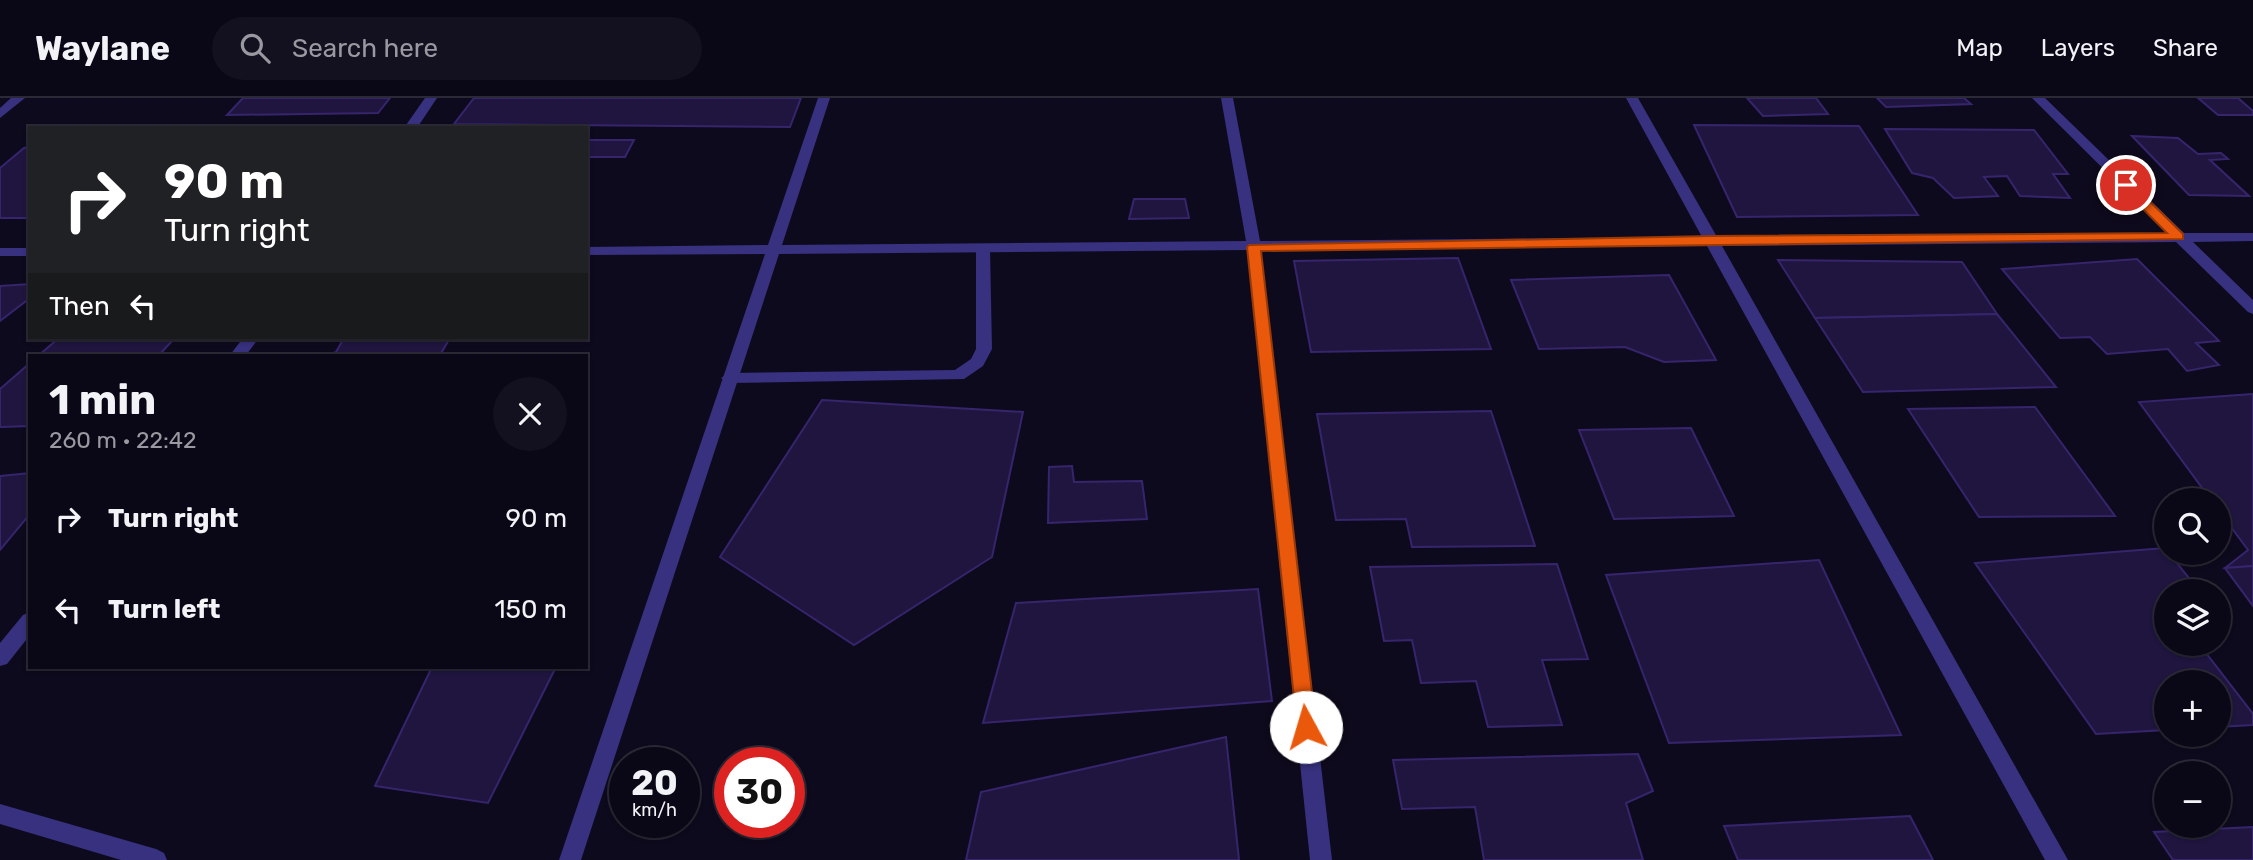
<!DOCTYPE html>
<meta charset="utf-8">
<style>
body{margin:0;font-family:Rubik,sans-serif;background:#13111f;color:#f1f3f6;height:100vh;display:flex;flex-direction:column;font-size:26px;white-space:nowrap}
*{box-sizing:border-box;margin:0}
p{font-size:23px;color:#999aa1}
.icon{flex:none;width:38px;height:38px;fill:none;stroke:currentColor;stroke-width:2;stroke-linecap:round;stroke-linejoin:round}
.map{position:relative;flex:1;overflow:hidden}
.details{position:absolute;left:28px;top:256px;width:560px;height:315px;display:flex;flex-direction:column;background:#0a0816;border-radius:0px;box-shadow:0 2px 5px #0004,0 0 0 2px #2a2935}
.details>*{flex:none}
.top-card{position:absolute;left:28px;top:28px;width:560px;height:214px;border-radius:0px;box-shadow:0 2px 5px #0004,0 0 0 2px #2a2935;background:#202124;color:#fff;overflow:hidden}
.fabs{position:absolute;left:2154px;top:390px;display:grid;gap:14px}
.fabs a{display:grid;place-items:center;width:77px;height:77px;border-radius:50%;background:#0a0816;box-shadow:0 2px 5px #0004,0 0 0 2px #2a2935;font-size:35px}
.speed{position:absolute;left:609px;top:649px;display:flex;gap:14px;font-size:35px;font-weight:700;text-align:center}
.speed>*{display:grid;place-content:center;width:91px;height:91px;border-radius:50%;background:#0a0816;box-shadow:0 2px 5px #0004,0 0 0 2px #2a2935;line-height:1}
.speed small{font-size:18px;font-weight:400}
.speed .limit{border:10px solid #d22;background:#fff;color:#111}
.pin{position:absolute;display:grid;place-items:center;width:60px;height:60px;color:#fff;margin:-30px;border:4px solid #fff;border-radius:50%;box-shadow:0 2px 7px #0007}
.me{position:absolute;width:77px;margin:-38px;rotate:354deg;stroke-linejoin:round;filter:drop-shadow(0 0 5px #0008)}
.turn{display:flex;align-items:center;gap:24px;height:147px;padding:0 21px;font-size:32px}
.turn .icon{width:91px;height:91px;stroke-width:2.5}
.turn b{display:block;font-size:49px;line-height:60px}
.then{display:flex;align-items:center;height:66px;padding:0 21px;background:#0003;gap:14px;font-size:26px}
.round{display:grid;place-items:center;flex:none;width:74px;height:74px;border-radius:37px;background:#13111f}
.headline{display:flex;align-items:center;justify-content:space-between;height:119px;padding:0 21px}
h1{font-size:42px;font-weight:700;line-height:52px}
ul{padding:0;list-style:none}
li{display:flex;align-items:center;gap:21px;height:91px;padding:0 21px}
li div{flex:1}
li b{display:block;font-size:26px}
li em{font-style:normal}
header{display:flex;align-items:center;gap:42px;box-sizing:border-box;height:98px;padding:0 35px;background:#0a0816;border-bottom:2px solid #2a2935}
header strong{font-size:33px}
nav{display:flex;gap:38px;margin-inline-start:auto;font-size:24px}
.search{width:490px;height:63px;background:#13111f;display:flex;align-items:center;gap:18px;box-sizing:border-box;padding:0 24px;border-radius:38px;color:#999aa1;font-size:26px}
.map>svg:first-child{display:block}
.building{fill:#1f153f;stroke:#36256d;stroke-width:2}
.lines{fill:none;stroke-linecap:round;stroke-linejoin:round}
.lane{fill:#37317f;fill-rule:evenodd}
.street{fill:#37317f;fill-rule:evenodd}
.route{fill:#ea580c;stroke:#983908;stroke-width:2}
</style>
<header>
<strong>Waylane</strong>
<div class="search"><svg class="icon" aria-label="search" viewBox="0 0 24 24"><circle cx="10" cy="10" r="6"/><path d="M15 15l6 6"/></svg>Search here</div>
<nav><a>Map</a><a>Layers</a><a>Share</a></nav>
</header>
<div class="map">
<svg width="2253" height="762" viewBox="0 0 2253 762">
<rect width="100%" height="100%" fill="#0e0a1d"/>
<g class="building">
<path d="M 243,0 L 390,0 L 378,15 L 227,17 Z"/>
<path d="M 474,0 L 801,0 L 790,29 L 454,26 Z"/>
<path d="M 1747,0 L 1816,0 L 1828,16 L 1763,18 Z"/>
<path d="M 1877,0 L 1964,0 L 1971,6 L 1886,9 Z"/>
<path d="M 2198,0 L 2238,0 L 2253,13 L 2253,17 L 2218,17 Z"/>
<path d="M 1694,27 L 1859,28 L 1918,117 L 1737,119 Z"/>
<path d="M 1885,31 L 2034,32 L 2068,76 L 2053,76 L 2070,100 L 2020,98 L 2007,78 L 1984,79 L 1998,98 L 1954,100 L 1933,80 L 1912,75 Z"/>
<path d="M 2132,38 L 2178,40 L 2198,56 L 2221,55 L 2228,61 L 2210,62 L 2249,98 L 2189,97 Z"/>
<path d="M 586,42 L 634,42 L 625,59 L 586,59 Z"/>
<path d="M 30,49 L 30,120 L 0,120 L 0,70 L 24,50 Z"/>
<path d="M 1134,101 L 1185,101 L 1189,120 L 1129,121 Z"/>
<path d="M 1458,160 L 1491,251 L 1311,254 L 1294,163 Z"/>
<path d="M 2137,161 L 2219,243 L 2196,245 L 2219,267 L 2187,273 L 2168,251 L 2107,256 L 2090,239 L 2060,240 L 2002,171 Z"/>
<path d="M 1778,162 L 1962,164 L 1997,216 L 1815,220 Z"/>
<path d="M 1669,177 L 1716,262 L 1664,264 L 1625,249 L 1539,251 L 1511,182 Z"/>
<path d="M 30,186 L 30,200 L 0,223 L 0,188 Z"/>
<path d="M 1997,216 L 2056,289 L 1863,294 L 1815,220 Z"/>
<path d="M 59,240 L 175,240 L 159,257 L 39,257 Z"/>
<path d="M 344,240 L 450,240 L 440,257 L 329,257 L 336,254 Z"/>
<path d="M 30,265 L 30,328 L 0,329 L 0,291 Z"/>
<path d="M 2253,296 L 2253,468 L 2225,470 L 2248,452 L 2219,413 L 2219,402 L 2211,402 L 2139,304 Z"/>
<path d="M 822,302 L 1023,314 L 992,459 L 854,547 L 720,459 Z"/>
<path d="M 2035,309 L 2115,418 L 1979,419 L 1908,311 Z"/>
<path d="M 1491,313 L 1535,448 L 1412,449 L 1406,421 L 1336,422 L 1317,316 Z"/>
<path d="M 1691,330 L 1734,418 L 1614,421 L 1579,332 Z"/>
<path d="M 1072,368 L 1074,384 L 1142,383 L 1147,421 L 1048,425 L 1049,369 Z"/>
<path d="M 30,375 L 30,416 L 0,452 L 0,378 Z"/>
<path d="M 2165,450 L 2200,494 L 2166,494 L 2166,546 L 2199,546 L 2253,616 L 2253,627 L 2219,629 L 2219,584 L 2166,584 L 2166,632 L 2096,636 L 1975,465 Z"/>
<path d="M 1819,462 L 1901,637 L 1669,645 L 1606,477 Z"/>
<path d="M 1557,466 L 1588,561 L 1542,562 L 1562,627 L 1488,629 L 1476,583 L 1421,585 L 1412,542 L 1384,543 L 1370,469 Z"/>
<path d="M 2253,468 L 2253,508 L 2225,470 Z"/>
<path d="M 1258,491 L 1272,603 L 983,625 L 1016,505 Z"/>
<path d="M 432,569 L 556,569 L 488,705 L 375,688 Z"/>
<path d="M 1226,639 L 1239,762 L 966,762 L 981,694 Z"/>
<path d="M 1638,656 L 1653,693 L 1626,705 L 1643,762 L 1484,762 L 1475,709 L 1402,711 L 1393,662 Z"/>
<path d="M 1910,718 L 1933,762 L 1738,762 L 1724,728 Z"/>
<path d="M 2253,729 L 2253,762 L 2173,762 L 2154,734 Z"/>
</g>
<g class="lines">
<path class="lane" d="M 983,147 L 990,151 L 992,251 L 983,268 L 964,281 L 729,285 L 721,280 L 729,275 L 955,272 L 971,261 L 976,251 L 976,151 Z"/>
<g class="street">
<path d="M 11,0 L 25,0 L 0,20 L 0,10 Z"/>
<path d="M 425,0 L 437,0 L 417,30 L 404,30 Z"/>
<path d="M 818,0 L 830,0 L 782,147 L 1246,143 L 1221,0 L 1233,0 L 1260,143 L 1702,139 L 1626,0 L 1638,0 L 1717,139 L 2168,135 L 2032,0 L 2045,0 L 2184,135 L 2253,135 L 2253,143 L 2193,144 L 2253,202 L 2253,216 L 2248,214 L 2176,144 L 1722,148 L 2068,762 L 2045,762 L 1707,148 L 1261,152 L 1332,762 L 1310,762 L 1247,152 L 779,156 L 581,762 L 559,762 L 765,156 L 586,157 L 586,149 L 768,147 Z"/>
<rect x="0" y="150" width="30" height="8"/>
<path d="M 243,240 L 259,240 L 246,257 L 230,257 Z"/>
<path d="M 30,514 L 30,537 L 7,566 L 0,568 L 0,545 L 23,517 Z"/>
<path d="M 0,706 L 156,751 L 164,755 L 167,762 L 121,762 L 0,726 Z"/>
</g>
</g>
<path class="route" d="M 2126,83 L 2130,84 L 2183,136 L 2183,141 L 1261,153 L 1316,629 L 1313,635 L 1306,637 L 1299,635 L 1297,629 L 1247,149 L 1249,147 L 1712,138 L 2167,135 L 2119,87 Z"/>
</svg>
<div class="fabs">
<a><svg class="icon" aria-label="search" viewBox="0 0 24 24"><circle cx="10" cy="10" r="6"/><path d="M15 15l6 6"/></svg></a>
<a><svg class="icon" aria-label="layers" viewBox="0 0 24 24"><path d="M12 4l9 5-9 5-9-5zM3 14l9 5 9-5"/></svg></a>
<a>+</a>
<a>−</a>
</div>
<div class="speed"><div>20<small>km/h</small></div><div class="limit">30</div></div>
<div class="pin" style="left:2126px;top:87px;background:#d93025"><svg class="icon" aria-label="arrive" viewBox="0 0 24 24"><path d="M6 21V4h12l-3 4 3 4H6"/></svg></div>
<svg class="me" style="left:1306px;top:629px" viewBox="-20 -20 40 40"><circle r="19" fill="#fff"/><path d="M0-13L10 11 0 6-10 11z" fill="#ea580c"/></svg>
<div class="top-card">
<div class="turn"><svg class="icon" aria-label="right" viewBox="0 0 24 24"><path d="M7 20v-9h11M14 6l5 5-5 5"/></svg><div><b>90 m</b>Turn right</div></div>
<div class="then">Then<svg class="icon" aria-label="left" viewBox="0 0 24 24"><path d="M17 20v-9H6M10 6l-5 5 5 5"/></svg></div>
</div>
<section class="details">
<div class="headline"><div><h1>1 min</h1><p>260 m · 22:42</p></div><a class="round"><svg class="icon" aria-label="close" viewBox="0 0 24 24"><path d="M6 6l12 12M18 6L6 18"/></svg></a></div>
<ul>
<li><svg class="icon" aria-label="right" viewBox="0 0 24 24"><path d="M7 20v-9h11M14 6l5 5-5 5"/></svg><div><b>Turn right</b></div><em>90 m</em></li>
<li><svg class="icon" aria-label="left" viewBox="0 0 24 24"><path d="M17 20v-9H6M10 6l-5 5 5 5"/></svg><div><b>Turn left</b></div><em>150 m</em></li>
</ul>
</section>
</div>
